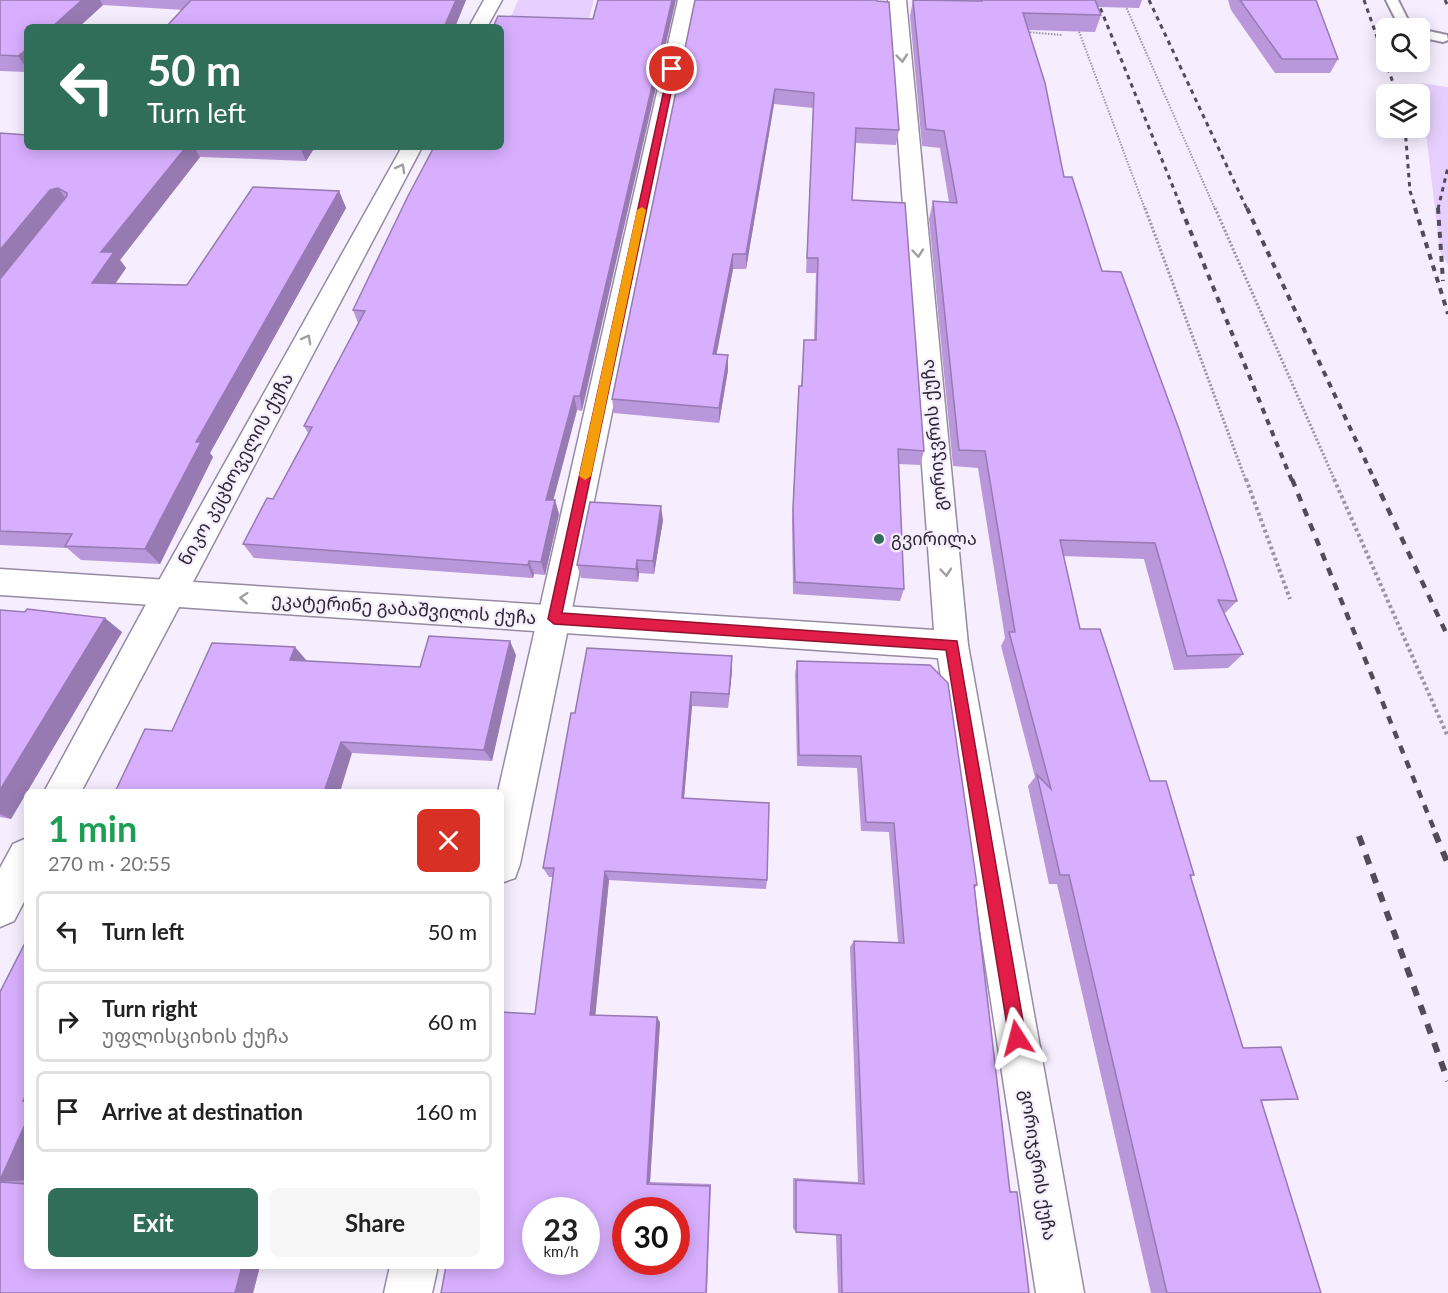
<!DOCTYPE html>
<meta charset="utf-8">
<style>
body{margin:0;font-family:Lato,"Noto Sans Georgian",sans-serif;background:#f6f6f6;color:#222;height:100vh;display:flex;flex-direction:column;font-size:22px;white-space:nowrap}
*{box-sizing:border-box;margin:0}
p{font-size:20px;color:#767676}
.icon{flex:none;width:33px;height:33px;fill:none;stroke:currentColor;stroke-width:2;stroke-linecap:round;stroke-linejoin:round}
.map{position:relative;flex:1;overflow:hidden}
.sheet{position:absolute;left:24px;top:789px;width:480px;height:480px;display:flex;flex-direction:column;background:#fff;border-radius:9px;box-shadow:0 3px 15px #0003}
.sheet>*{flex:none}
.banner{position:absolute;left:24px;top:24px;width:480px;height:126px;border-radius:9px;box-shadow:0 3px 15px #0003;background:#306e59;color:#fff;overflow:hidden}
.fabs{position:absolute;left:1376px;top:18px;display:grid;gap:12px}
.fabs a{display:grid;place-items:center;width:54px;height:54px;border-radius:9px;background:#fff;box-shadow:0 3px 15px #0003;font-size:30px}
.speed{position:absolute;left:522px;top:1197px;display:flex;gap:12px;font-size:30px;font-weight:700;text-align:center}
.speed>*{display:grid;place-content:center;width:78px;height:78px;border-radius:50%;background:#fff;box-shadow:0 3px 15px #0003;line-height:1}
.speed small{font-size:15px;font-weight:400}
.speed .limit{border:9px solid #d22;background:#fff;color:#111}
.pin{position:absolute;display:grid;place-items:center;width:51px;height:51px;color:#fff;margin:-26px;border:3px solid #fff;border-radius:50%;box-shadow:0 2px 6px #0007}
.me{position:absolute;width:66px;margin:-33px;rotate:351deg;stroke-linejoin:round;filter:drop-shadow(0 0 4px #0008)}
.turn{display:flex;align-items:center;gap:21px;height:126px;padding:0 24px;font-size:27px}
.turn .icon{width:78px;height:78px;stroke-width:2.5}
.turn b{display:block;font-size:42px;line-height:51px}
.round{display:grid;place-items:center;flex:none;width:63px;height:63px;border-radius:9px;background:#f6f6f6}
.summary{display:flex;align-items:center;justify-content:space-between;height:102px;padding:0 24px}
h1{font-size:36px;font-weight:700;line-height:45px;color:#1e9e55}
.button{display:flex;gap:12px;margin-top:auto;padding:12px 24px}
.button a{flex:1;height:69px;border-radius:9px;background:#306e59;color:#fff;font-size:24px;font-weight:700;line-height:69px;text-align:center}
.button a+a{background:#f6f6f6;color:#222}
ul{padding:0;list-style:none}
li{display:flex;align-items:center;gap:18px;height:81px;margin:0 12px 9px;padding:0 12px;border:3px solid #e0e0e0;border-radius:9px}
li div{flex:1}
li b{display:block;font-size:22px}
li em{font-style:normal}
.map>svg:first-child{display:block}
.green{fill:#e6cffd}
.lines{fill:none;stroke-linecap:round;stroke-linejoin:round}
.service-casing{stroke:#978ba3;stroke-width:4}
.minor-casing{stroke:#978ba3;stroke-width:3}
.secondary-casing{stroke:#978ba3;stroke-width:3}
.path-far2{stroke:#9c95a3;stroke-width:2;stroke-dasharray:1.5 1.5;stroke-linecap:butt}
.path-far1{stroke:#9c95a3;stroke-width:3;stroke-dasharray:2 2;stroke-linecap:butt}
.path{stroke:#9c95a3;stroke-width:4;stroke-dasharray:3 3;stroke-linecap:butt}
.service{fill:#fff;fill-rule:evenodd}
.minor{fill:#fff;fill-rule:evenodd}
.secondary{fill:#fff;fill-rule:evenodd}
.rail-far3{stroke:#524c58;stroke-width:3;stroke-dasharray:4.5 4.5;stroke-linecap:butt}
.rail-far2{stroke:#524c58;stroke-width:4;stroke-dasharray:6 6;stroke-linecap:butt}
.rail-far1{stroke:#524c58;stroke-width:4.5;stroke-dasharray:8 8;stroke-linecap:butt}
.rail{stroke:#524c58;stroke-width:6;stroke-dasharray:10 10;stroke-linecap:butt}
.wall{fill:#ba96da}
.shaded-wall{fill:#977ab2}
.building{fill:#d8affe;stroke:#977ab2;stroke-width:1.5;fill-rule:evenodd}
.oneway{stroke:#a09ea3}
.route{fill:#e11d48;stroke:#92132f;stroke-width:1.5}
.slow{fill:#f59e0b}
.poi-dot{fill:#306e59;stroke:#f6eeff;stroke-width:2}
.labels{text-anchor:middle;stroke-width:4.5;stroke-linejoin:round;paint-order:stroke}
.street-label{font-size:18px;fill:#2d2832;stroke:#f6eeff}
.poi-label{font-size:18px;fill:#2d2832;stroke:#f6eeff;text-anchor:start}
</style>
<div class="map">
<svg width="1448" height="1293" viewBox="0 0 1448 1293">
<rect width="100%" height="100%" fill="#f6eeff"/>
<g class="green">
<path d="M 518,0 L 594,0 L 586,29 L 507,27 Z"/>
<path d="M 1420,83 L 1448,87 L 1448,265 L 1440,251 Z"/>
</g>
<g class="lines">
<defs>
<g id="service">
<path d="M 1386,0 L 1398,0 L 1412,28 L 1400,28 Z"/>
<path d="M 1419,29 L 1447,35 L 1448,40 L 1443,42 L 1419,37 Z"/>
</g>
<g id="minor">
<path d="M 678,0 L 696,0 L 520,864 L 515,878 L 501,883 L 501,792 L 498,792 Z"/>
<path d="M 0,569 L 168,580 L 179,584 L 184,593 L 179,602 L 168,606 L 0,595 Z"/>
<path d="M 952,631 L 964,635 L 968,645 L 1084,1293 L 1036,1293 L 936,645 L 940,635 Z"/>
<path d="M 390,1266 L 438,1266 L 432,1293 L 384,1293 Z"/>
</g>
<g id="secondary">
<path d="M 484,0 L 502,0 L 487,27 L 469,27 Z"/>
<path d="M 888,0 L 906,0 L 968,645 L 964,655 L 952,659 L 179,607 L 81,792 L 44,792 L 157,584 L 402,147 L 422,147 L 193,582 L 934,630 Z"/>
<path d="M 27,838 L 27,896 L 14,921 L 0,927 L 0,868 L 13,844 Z"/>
</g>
</defs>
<use href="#service" class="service-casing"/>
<use href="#minor" class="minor-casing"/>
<use href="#secondary" class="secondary-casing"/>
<g class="path-far2">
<path d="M 1123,0 L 1215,209"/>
<path d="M 1077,26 L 1145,209"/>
<path d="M 1027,32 L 1062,35"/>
</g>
<g class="path-far1">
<path d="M 1145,208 L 1246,481"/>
<path d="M 1215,208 L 1335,481"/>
</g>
<g class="path">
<path d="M 1246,479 L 1290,599"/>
<path d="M 1334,479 L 1448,737"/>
</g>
<use href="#service" class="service"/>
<use href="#minor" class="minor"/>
<use href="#secondary" class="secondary"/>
<g class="rail-far3">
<path d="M 1097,0 L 1182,209"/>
<path d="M 1149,0 L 1247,209"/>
<path d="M 1364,0 L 1397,94"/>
<path d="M 1445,0 L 1448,6"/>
<path d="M 1405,128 L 1410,191 L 1416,209"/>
<path d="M 1438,209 L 1448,167"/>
</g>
<g class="rail-far2">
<path d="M 1181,208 L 1292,481"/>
<path d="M 1247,208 L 1375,481"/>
<path d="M 1415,208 L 1448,314"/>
<path d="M 1438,208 L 1443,281"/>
</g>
<g class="rail-far1">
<path d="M 1292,479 L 1436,834"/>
<path d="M 1374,479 L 1448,637"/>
</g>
<g class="rail">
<path d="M 1435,833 L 1448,864"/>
<path d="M 1359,836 L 1448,1081"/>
</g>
</g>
<g class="wall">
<path d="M 0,0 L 466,0 L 455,27 L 103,5 L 79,27 L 27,27 L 27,72 L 0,71 Z"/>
<path d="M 695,0 L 899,130 L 896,145 L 856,143 L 852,200 L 924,451 L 920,465 L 899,464 L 904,589 L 900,601 L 793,594 L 792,522 L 798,400 L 799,386 L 801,386 L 804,340 L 814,340 L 816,273 L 806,273 L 813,108 L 774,104 L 746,269 L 733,269 L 716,354 L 728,355 L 728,370 L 719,423 L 614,413 L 612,399 Z"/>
<path d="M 913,0 L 975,1 L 974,0 L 1142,0 L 1139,8 L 1098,7 L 1101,15 L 1095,32 L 1029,30 L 1064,177 L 1102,271 L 1237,601 L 1224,614 L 1243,654 L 1228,668 L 1174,670 L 1144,559 L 1063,556 L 1080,629 L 1194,875 L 1191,877 L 1243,1048 L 1298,1099 L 1261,1101 L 1321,1293 L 1151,1293 L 1057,884 L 1049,884 L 1028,786 L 1035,777 L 1001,646 L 1005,638 L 978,468 L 953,466 L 929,219 L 933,201 L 949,202 L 940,148 L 922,146 L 910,16 Z"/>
<path d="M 1228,0 L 1316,0 L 1338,59 L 1330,73 L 1275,73 L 1231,10 Z"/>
<path d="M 593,19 L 582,411 L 577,410 L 553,500 L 555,500 L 559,514 L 545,575 L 534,574 L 533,578 L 254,558 L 243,544 L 273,499 L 308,433 L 304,426 L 358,323 L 353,310 Z"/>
<path d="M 0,133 L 27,147 L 315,147 L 306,161 L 200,157 L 120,260 L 126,268 L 115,284 L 187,285 L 339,191 L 346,208 L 210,453 L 213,457 L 160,564 L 81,560 L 67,548 L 0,545 Z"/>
<path d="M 663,520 L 654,574 L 639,573 L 638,582 L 581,578 L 577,565 Z"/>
<path d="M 0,610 L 122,632 L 11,819 L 0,817 Z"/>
<path d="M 516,655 L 492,761 L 352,753 L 172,731 L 307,661 L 420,667 Z"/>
<path d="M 732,656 L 732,671 L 728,708 L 692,706 L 684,798 L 767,880 L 766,889 L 609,880 L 595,1015 L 660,1022 L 650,1182 L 711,1184 L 707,1293 L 535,1014 L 553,877 L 549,877 L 543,868 L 575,713 Z"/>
<path d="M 797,661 L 977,885 L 975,888 L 1010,1191 L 1017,1192 L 1029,1293 L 838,1293 L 836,1235 L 796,1232 L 793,1228 L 793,1178 L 858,1182 L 850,947 L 854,941 L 898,942 L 889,832 L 861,831 L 857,768 L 797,766 L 795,674 Z"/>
<path d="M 27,939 L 27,1266 L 260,1266 L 253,1293 L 0,1293 L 0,992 Z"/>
</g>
<g class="shaded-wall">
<path d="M 82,0 L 100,0 L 103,5 L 79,27 L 52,27 Z"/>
<path d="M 456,0 L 466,0 L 455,27 L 444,27 Z"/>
<path d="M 672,0 L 676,0 L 582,411 L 580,396 Z"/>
<path d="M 27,49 L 27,69 L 18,56 Z"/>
<path d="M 775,89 L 774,104 L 746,269 L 746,254 Z"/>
<path d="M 186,147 L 194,147 L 200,157 L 120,260 L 126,268 L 104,300 L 92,283 L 101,252 Z"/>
<path d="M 300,147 L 315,147 L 306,161 Z"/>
<path d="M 58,188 L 70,204 L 0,283 L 0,250 L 50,190 Z"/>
<path d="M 339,191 L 346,208 L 210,453 L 213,457 L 160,564 L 145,549 L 196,442 Z"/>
<path d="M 733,254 L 733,269 L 714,368 L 713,354 Z"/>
<path d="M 728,355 L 728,370 L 719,423 L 719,408 Z"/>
<path d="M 574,396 L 577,410 L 550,513 L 546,500 Z"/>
<path d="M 555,500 L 559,514 L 545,575 L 541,562 Z"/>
<path d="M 661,506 L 663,520 L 654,574 L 653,561 Z"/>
<path d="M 637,560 L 639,573 L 638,582 L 636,569 Z"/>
<path d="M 529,561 L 534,574 L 533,578 L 528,565 Z"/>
<path d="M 105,618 L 122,632 L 11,819 L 0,814 L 0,790 Z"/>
<path d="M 510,641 L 516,655 L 492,761 L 484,750 Z"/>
<path d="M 295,647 L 307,661 L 290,660 Z"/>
<path d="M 732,656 L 732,671 L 728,708 L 729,694 Z"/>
<path d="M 691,692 L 692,706 L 683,810 L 682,798 Z"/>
<path d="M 341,742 L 352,753 L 340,792 L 324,792 Z"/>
<path d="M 605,871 L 609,880 L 595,1019 L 590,1015 Z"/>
<path d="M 657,1017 L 660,1022 L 650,1182 L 647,1184 Z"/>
<path d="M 27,1092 L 27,1101 L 23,1101 Z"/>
<path d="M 27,1120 L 27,1180 L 0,1182 L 0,1180 Z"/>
<path d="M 242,1266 L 260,1266 L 253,1293 L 235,1293 Z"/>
</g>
<g class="building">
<path d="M 0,0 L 82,0 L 52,27 L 27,27 L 27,49 L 18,56 L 0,55 Z"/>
<path d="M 191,0 L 456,0 L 444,27 L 166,27 Z"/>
<path d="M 598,0 L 672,0 L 580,396 L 574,396 L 546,500 L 555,500 L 541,562 L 529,561 L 528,565 L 243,544 L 267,498 L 273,499 L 312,427 L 304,426 L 365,311 L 353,310 L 408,196 L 434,147 L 501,147 L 501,27 L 493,27 L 498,16 L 593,19 Z"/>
<path d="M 695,0 L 877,0 L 877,1 L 889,2 L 899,130 L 856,128 L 852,200 L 905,203 L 924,451 L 898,449 L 904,589 L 795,582 L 793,508 L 799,386 L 802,386 L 804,340 L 816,340 L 818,258 L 807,258 L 814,93 L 775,89 L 746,254 L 733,254 L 713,354 L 728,355 L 719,408 L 612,399 Z"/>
<path d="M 913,0 L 982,1 L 982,0 L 1095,0 L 1101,15 L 1023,13 L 1045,83 L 1064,177 L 1072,177 L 1102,271 L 1121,272 L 1179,429 L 1237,601 L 1218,600 L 1243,654 L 1187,656 L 1155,543 L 1060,540 L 1080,629 L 1100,629 L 1150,781 L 1166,781 L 1194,875 L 1190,875 L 1243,1048 L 1281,1047 L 1298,1099 L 1261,1100 L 1321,1293 L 1167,1293 L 1069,875 L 1060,875 L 1037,775 L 1051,789 L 1009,632 L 1015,632 L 985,451 L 959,450 L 933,201 L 957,203 L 944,131 L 926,129 Z"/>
<path d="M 1240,0 L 1316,0 L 1338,59 L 1282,59 Z"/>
<path d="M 0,133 L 27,135 L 27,147 L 186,147 L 101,252 L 114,252 L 92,283 L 187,285 L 253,187 L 339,191 L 196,442 L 201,442 L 145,549 L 65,546 L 72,534 L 0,531 L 0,279 L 67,196 L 67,193 L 58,188 L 50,190 L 0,250 Z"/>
<path d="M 590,502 L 661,506 L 653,561 L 637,560 L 636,569 L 577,565 Z"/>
<path d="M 27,609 L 105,618 L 0,790 L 0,610 L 25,612 Z"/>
<path d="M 429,636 L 510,641 L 484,750 L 341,742 L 324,792 L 115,792 L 145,729 L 172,731 L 212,643 L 295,647 L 290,660 L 420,667 Z"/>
<path d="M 587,648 L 732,656 L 729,694 L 691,692 L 682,798 L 769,803 L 767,880 L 605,871 L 590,1015 L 657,1017 L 647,1184 L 710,1186 L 706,1293 L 441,1293 L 446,1266 L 501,1266 L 501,1012 L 535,1014 L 554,868 L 543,868 L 571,713 L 575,713 ZM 536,1210 L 586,1210 L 586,1262 L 536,1262 ZM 626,1210 L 676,1210 L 676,1262 L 626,1262 Z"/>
<path d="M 797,661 L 930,665 L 948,683 L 977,885 L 974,885 L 1010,1192 L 1017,1192 L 1029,1293 L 842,1293 L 841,1235 L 796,1232 L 796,1180 L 864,1184 L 854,941 L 904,943 L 894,823 L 866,822 L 861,756 L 799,755 Z"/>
<path d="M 27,939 L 27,1092 L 23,1101 L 27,1101 L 27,1120 L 0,1180 L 0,992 Z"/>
<path d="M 0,1182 L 27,1184 L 27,1266 L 242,1266 L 235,1293 L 0,1293 Z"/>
</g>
<defs><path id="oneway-chevron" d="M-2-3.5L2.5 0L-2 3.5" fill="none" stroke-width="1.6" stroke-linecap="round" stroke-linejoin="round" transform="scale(1.5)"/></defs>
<g class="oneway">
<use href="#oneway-chevron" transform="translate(902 58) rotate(85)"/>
<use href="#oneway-chevron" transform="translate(401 168) rotate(-61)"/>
<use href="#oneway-chevron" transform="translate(918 253) rotate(85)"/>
<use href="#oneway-chevron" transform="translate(307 339) rotate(-61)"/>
<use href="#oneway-chevron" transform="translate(946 572) rotate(85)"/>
<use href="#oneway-chevron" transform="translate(244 598) rotate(-176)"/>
</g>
<path class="route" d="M 669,67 L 676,69 L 562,613 L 957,641 L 1026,1038 L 1024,1045 L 1017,1047 L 1011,1045 L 1009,1038 L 946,650 L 554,624 L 548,619 Z"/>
<path class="slow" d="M 642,207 L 646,210 L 591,476 L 585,480 L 579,476 L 637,210 Z"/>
<circle class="poi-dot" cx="879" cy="539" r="6"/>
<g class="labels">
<g class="street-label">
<text transform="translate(934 435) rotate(-95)" y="6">გორიჯვრის ქუჩა</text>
<text transform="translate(236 469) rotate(-61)" y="6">ნიკო კეცხოველის ქუჩა</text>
<text transform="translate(404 609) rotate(4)" y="6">ეკატერინე გაბაშვილის ქუჩა</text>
<text transform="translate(1038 1165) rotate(81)" y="6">გორიჯვრის ქუჩა</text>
</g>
<g class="poi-label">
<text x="891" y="545">გვირილა</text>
</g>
</g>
</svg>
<div class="fabs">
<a><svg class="icon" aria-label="search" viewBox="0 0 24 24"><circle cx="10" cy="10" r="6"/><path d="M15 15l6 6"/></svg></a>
<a><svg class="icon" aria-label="layers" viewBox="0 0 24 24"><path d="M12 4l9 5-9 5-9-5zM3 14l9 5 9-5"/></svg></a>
</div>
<div class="speed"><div>23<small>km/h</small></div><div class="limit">30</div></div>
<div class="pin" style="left:672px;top:69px;background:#d93025"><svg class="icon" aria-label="arrive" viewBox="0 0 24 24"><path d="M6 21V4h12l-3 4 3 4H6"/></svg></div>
<svg class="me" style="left:1017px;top:1038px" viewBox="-20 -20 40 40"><path d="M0-17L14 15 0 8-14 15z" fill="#e11d48" stroke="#fff" stroke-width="4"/></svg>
<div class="banner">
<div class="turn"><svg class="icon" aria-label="left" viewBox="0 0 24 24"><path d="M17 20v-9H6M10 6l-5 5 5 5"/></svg><div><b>50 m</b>Turn left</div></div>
</div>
<section class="sheet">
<div class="summary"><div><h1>1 min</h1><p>270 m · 20:55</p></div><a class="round" style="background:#d93025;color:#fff"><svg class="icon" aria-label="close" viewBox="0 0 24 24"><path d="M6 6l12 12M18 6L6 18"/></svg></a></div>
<ul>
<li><svg class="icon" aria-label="left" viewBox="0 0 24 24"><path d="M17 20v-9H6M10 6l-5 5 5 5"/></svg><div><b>Turn left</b></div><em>50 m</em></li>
<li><svg class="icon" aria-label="right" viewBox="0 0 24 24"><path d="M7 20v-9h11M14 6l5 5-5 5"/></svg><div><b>Turn right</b><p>უფლისციხის ქუჩა</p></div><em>60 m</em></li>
<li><svg class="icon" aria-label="arrive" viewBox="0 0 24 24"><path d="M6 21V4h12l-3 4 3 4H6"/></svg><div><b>Arrive at destination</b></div><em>160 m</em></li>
</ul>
<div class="button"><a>Exit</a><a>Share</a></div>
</section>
</div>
